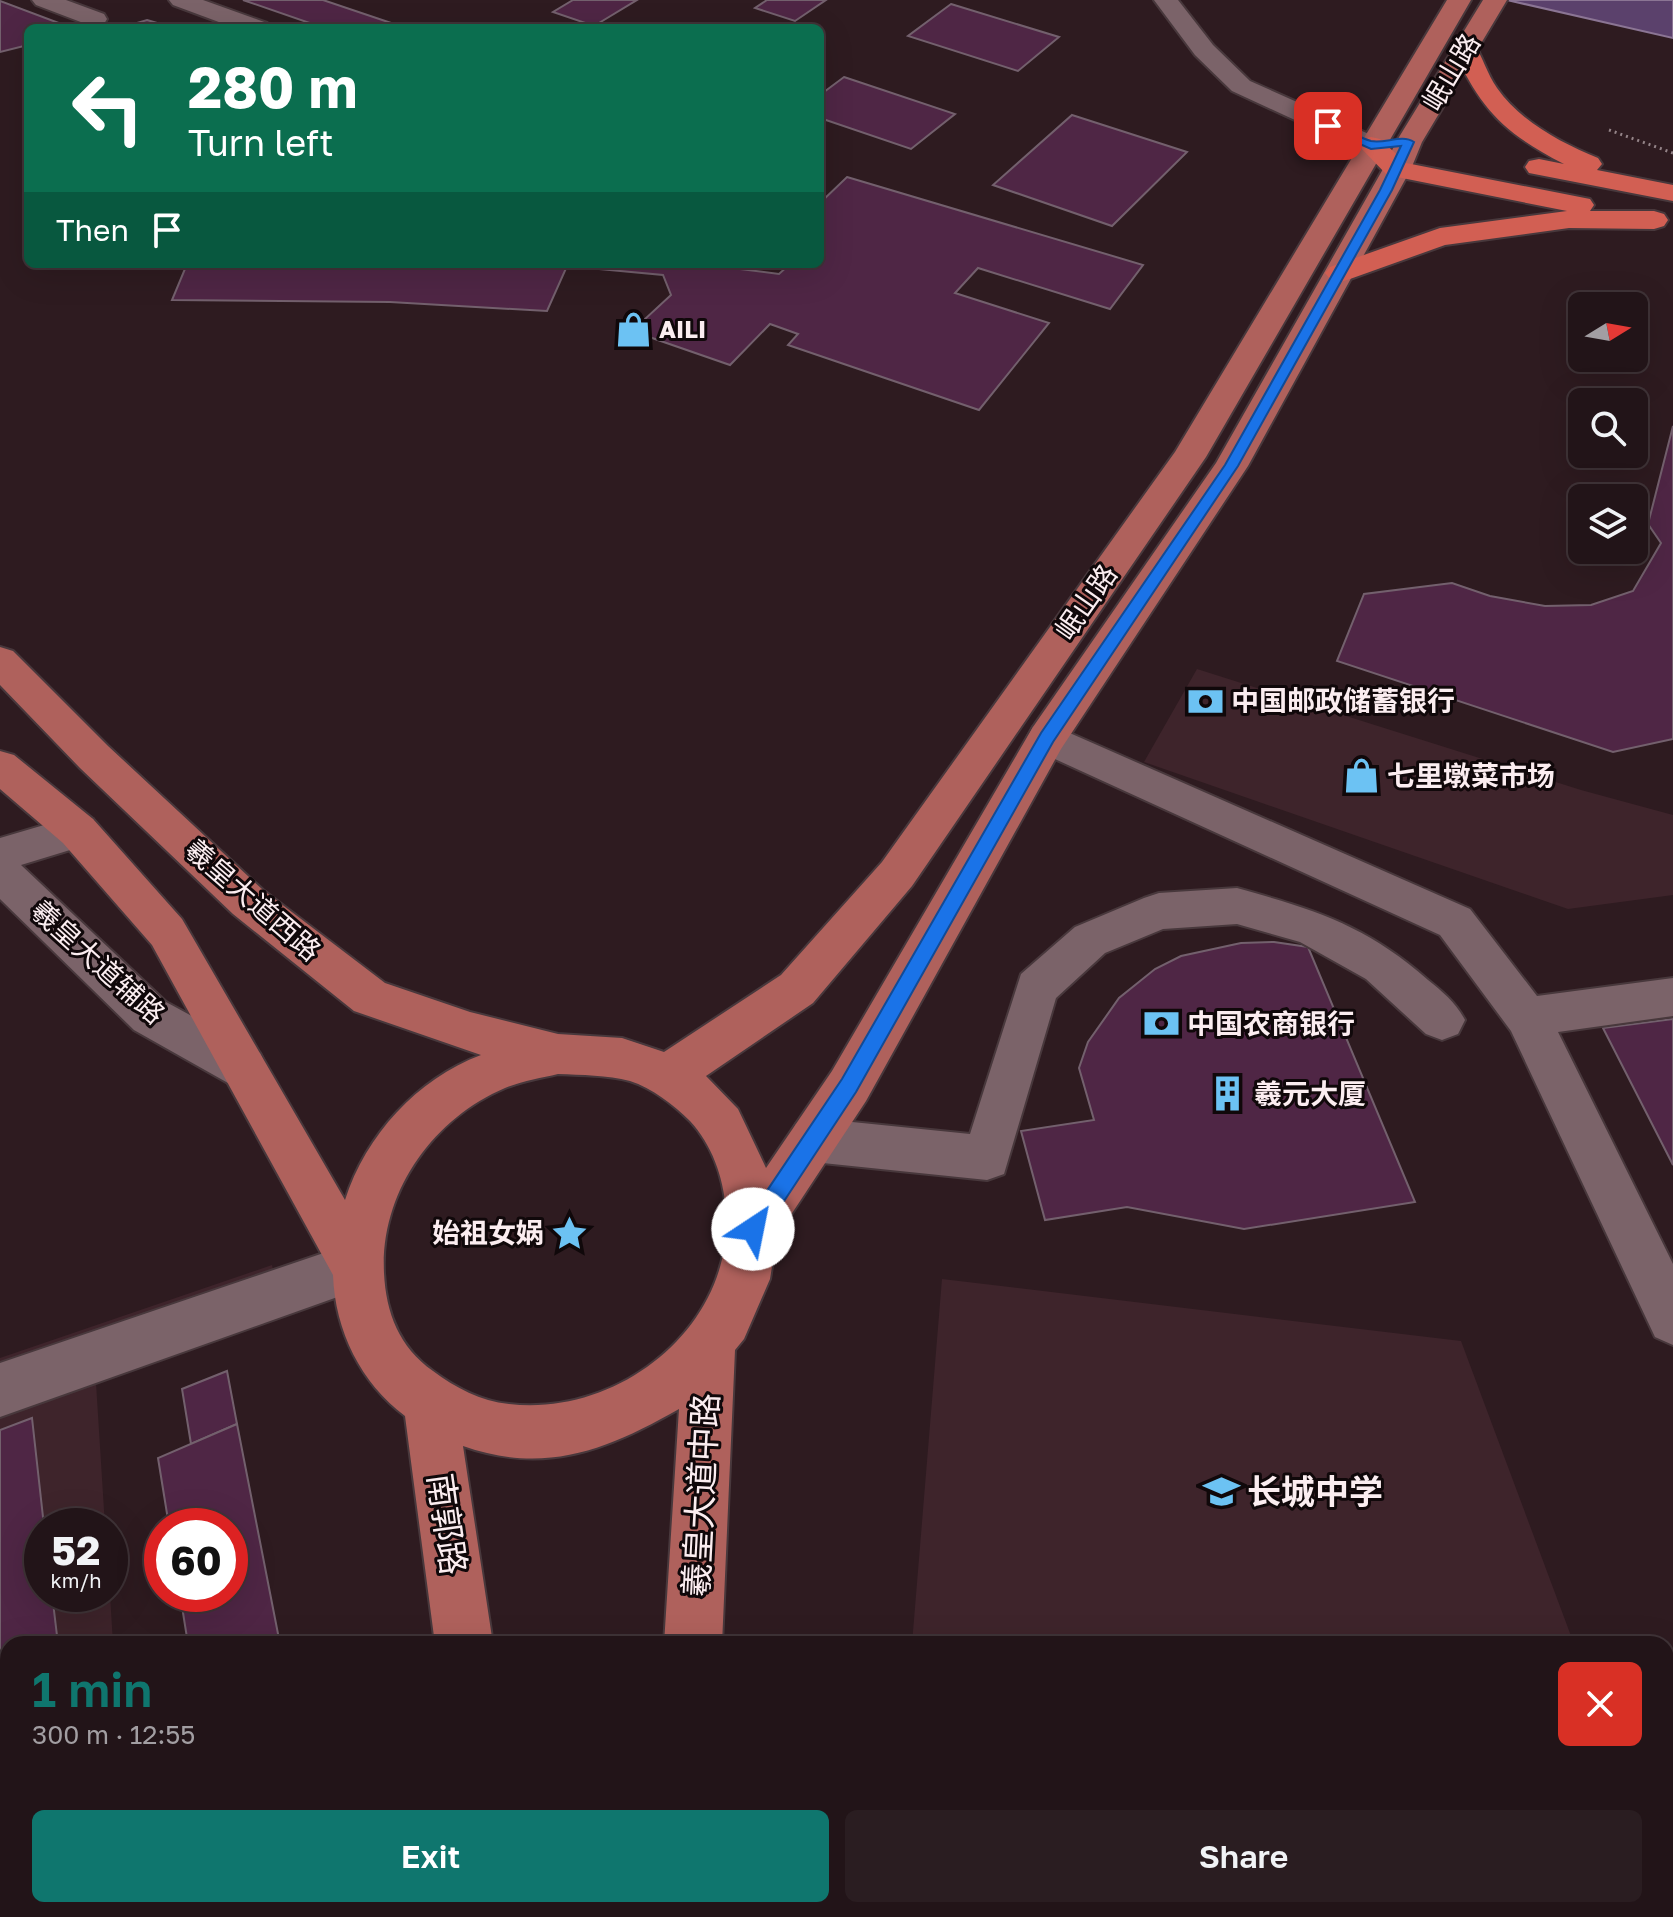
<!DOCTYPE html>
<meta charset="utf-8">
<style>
body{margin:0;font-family:"Golos Text","Noto Sans SC",sans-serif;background:#2a1d21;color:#f1f3f6;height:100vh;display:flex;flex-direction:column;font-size:30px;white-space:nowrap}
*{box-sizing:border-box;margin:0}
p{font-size:26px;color:#a29ea2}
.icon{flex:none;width:44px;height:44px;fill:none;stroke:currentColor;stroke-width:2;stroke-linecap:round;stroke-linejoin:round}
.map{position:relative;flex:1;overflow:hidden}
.details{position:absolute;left:0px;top:1636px;width:1674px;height:282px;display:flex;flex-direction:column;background:#221418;border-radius:24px 24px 0 0;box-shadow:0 8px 32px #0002,0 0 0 2px #3f3337}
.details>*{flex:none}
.banner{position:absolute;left:24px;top:24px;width:800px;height:244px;border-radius:12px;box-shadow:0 8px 32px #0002,0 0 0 2px #3f3337;background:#0b6e4f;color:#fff;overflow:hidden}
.needle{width:52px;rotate:79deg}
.controls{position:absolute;left:1568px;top:292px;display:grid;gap:16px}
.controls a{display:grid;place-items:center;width:80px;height:80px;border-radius:12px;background:#221418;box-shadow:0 8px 32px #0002,0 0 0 2px #3f3337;font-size:40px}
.speed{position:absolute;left:24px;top:1508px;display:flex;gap:16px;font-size:40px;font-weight:700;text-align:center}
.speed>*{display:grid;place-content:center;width:104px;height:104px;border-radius:50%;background:#221418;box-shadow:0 8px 32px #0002,0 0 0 2px #3f3337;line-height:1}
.speed small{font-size:20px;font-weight:400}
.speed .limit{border:12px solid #d22;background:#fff;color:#111}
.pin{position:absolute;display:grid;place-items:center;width:68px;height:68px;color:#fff;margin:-34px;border-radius:16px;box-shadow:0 4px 12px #0006}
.me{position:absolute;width:88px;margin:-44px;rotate:34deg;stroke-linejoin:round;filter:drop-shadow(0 0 6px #0008)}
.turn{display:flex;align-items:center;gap:28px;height:168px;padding:0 32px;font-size:36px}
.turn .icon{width:104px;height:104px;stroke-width:2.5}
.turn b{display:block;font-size:56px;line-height:68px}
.then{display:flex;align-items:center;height:76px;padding:0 32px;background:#0003;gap:16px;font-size:30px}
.round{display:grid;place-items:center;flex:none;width:84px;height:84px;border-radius:12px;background:#2a1d21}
.head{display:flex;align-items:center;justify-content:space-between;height:136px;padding:0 32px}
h1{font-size:48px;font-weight:600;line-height:60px;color:#0f766e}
.primary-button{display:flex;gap:16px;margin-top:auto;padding:16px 32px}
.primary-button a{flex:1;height:92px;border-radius:12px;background:#0f766e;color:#fff;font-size:32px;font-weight:600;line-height:92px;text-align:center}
.primary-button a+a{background:#2a1d21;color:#f1f3f6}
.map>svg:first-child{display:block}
.built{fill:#3e242b}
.water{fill:#5b416c;stroke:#8b7594;stroke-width:2}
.building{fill:#4f2645;stroke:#73606d;stroke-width:2}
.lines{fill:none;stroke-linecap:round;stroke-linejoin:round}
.minor-casing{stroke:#48383c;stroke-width:4}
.major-casing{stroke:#48383c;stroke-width:4}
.highway-casing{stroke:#48383c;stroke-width:4}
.path{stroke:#948488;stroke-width:3;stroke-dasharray:2 4;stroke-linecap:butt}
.minor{fill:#7b6369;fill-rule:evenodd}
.major{fill:#af615c;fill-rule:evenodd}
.highway{fill:#d25f53;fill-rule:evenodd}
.route{fill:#1a73e8;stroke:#114b97;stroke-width:2}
.labels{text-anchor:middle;stroke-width:6;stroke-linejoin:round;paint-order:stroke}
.far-poi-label{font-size:24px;font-weight:bold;fill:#fbedf0;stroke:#10080a;text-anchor:start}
.street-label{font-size:28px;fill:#fbedf0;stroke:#10080a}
.poi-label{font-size:28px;font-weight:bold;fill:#fbedf0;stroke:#10080a;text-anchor:start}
.near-poi-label{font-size:34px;font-weight:bold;fill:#fbedf0;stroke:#10080a;text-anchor:start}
.near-street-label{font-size:34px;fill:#fbedf0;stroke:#10080a}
</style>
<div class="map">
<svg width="1673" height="1917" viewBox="0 0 1673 1917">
<rect width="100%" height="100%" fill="#2e1b20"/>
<g class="built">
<path d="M 1197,669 L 1581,790 L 1673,815 L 1673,895 L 1568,909 L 1144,762 Z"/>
<path d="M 272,1265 L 282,1317 L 96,1383 L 105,1526 L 42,1526 L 42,1594 L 110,1594 L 113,1644 L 8,1644 L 8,1910 L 131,1910 L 131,1917 L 0,1917 L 0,1358 Z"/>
<path d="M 942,1279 L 1461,1341 L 1574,1644 L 912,1644 Z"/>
<path d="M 1666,1700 L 1673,1700 L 1673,1917 L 904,1917 L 903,1910 L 1666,1910 Z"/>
</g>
<path class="water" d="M 1507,0 L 1673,0 L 1673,38 Z"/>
<g class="building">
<path d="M 243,0 L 323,0 L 406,28 L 324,28 Z"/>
<path d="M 573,0 L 637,0 L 594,26 L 553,12 Z"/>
<path d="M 767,0 L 826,0 L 795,21 L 755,8 Z"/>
<path d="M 0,1 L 72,28 L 28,28 L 28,45 L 0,52 Z"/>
<path d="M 951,4 L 1059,37 L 1018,71 L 908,36 Z"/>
<path d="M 147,20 L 174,28 L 120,28 Z"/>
<path d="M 844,77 L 955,114 L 911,149 L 820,118 L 820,95 Z"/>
<path d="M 1072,115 L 1187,152 L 1112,226 L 993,185 Z"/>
<path d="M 847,177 L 1143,265 L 1110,309 L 978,268 L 955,293 L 1049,323 L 979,410 L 788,345 L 798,334 L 770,324 L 730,365 L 632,331 L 671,295 L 663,275 L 567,266 L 547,311 L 390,302 L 172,300 L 187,264 L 700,264 L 779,274 L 790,264 L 820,264 L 820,203 Z"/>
<path d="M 1673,426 L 1673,739 L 1613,752 L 1337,661 L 1364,594 L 1452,583 L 1490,596 L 1545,606 L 1591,605 L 1633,591 L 1661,543 L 1648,524 Z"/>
<path d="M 1274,942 L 1308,947 L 1415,1202 L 1244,1229 L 1127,1207 L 1045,1220 L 1021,1131 L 1094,1120 L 1079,1068 L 1088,1042 L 1119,998 L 1155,969 L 1181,956 L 1241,943 Z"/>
<path d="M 1673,1019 L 1673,1165 L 1603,1028 Z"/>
<path d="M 227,1371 L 237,1424 L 191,1444 L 182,1389 Z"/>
<path d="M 32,1418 L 44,1526 L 42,1594 L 52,1594 L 58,1644 L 8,1644 L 8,1910 L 89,1910 L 90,1917 L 0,1917 L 0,1430 Z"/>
<path d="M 237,1424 L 280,1644 L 188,1644 L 180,1594 L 230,1594 L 230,1526 L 169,1526 L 158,1458 Z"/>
<path d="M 1673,1755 L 1673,1917 L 1629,1917 L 1627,1910 L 1666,1910 L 1666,1756 Z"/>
</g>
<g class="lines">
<defs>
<g id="minor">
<path d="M 32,0 L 66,0 L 104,14 L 107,19 L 104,24 L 86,24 L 36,5 Z"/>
<path d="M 169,0 L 203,0 L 267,23 L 270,28 L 235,28 L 173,5 Z"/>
<path d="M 1154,0 L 1178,0 L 1213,45 L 1250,81 L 1380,139 L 1384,145 L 1380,151 L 1362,151 L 1232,91 L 1195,55 Z"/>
<path d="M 1047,723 L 1470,909 L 1537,996 L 1673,978 L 1673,1016 L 1558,1032 L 1673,1264 L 1673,1345 L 1655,1337 L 1511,1031 L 1440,935 L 1033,749 L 1027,738 L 1033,727 Z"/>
<path d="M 78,815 L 93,819 L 99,831 L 93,843 L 21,865 L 166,1002 L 260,1053 L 267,1068 L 260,1083 L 244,1089 L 228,1083 L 134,1030 L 0,899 L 0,838 Z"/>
<path d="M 1237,888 C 1315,910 1366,925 1428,980 C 1443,992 1456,1003 1465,1020 L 1458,1034 L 1442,1040 L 1426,1034 L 1366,979 L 1300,942 L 1237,924 L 1163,929 L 1105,953 L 1056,998 L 1004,1174 L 987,1180 L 813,1162 L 796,1156 L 789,1140 L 796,1124 L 813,1118 L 970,1134 L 1021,974 L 1075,927 L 1144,898 L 1159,893 Z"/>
<path d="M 356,1242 L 374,1250 L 381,1267 L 374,1284 L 0,1417 L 0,1363 Z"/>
</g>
<g id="major">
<path d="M 1447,0 L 1471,0 L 1206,457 L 912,886 L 813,1003 L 706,1076 L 738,1109 L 766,1168 L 832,1071 L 1033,727 L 1216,463 L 1383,169 L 1396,142 L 1483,0 L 1507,0 L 1422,142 L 1411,169 L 1248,466 L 1061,749 L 866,1101 L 777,1236 L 770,1279 L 744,1339 L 735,1350 L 722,1644 L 664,1644 L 679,1409 C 607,1450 545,1475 463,1446 L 493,1644 L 435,1644 L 405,1416 C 361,1383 335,1331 333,1275 L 152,945 L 63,843 L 0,789 L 0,751 L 14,755 L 93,819 L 182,919 L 345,1200 C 366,1135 417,1079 481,1055 L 354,1011 L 233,914 L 80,768 L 0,685 L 0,647 L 13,651 L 108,746 L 263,890 L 385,983 L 470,1012 L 558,1034 L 622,1038 L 664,1052 L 781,975 L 882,862 L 1175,452 ZM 558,1074 C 582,1075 607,1075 630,1081 C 652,1088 674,1105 690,1121 C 712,1145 723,1176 726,1209 C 735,1324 621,1417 509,1404 C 480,1401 456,1388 433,1371 C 399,1347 386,1313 384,1273 C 380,1193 432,1119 505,1088 C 522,1081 541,1078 558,1074 Z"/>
<rect x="461" y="1910" width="64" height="7"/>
<rect x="660" y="1910" width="64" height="7"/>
</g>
<g id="highway">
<path d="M 1465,42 L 1474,44 C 1483,57 1487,74 1497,88 C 1520,121 1561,143 1598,158 L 1602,164 L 1597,170 L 1673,185 L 1673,201 L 1529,173 L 1525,167 L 1529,161 L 1539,159 L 1564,164 C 1504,133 1481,110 1453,49 L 1456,44 Z"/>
<path d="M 1371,137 L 1380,139 L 1406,163 L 1590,199 L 1594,205 L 1590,211 L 1654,211 L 1664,214 L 1668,220 L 1664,226 L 1654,229 L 1569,228 L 1445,245 L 1350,279 L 1340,282 L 1330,279 L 1325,273 L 1330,267 L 1440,228 L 1567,211 L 1387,175 L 1358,145 L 1362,139 Z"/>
</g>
</defs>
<use href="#minor" class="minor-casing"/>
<use href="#major" class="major-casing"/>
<use href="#highway" class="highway-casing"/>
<path class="path" d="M 1609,130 L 1673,153"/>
<use href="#minor" class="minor"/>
<use href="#major" class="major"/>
<use href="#highway" class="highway"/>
</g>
<path class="route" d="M 1324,124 C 1341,123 1355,137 1371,141 C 1385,144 1402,134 1414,142 L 1392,190 L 1238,466 L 1053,742 L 856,1092 L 761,1236 L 753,1239 L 746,1236 L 743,1229 L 746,1222 L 842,1079 L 1041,733 L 1225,465 L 1380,190 L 1401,146 L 1371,149 L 1324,128 Z"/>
<defs>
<symbol id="shop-bare" viewBox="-9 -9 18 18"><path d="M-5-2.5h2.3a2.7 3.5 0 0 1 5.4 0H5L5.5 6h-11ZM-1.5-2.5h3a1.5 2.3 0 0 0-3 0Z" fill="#6cc2f3" stroke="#10080a" stroke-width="2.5" paint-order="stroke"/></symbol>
<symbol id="bank-bare" viewBox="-9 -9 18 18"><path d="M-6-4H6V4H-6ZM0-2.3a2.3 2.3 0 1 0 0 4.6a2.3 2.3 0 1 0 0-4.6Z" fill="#6cc2f3" stroke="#10080a" stroke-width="2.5" paint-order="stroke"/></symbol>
<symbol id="building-bare" viewBox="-9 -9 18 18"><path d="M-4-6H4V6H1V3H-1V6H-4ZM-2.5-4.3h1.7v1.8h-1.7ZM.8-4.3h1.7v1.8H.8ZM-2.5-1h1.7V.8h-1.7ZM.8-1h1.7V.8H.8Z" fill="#6cc2f3" stroke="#10080a" stroke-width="2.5" paint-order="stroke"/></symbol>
<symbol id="sight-bare" viewBox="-9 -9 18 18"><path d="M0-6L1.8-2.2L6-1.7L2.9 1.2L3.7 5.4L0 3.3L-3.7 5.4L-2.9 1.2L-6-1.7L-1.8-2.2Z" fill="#6cc2f3" stroke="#10080a" stroke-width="2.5" paint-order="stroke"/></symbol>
<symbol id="school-bare" viewBox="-9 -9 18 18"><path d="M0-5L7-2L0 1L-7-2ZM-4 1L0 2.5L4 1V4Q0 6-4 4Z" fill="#6cc2f3" stroke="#10080a" stroke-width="2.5" paint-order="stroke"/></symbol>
</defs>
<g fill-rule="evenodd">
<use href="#shop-bare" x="608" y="304" width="51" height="51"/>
<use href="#bank-bare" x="1180" y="676" width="51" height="51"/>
<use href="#shop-bare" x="1336" y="750" width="51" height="51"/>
<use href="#bank-bare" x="1136" y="998" width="51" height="51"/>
<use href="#building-bare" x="1202" y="1068" width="51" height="51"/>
<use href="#sight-bare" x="544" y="1208" width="51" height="51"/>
<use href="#school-bare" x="1196" y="1466" width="51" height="51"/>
</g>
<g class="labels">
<g class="far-poi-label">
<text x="659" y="338">AILI</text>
</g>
<g class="street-label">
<text transform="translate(1451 72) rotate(-59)" y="10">岷山路</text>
<text transform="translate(1086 602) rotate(-55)" y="10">岷山路</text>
<text transform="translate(253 900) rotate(41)" y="10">羲皇大道西路</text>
<text transform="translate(98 962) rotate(42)" y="10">羲皇大道辅路</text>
</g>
<g class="poi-label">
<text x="1231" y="711">中国邮政储蓄银行</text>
<text x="1387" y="786">七里墩菜市场</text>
<text x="1187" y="1034">中国农商银行</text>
<text x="1254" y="1104">羲元大厦</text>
<text x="544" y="1243" text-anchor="end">始祖女娲</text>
</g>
<g class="near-poi-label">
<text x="1247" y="1504">长城中学</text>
</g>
<g class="near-street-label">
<text transform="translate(701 1495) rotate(-87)" y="12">羲皇大道中路</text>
<text transform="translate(447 1524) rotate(82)" y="12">南郭路</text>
</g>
</g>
</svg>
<div class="controls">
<a><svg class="needle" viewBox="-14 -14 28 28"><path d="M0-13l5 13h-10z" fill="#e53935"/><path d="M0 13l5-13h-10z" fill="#a29ea2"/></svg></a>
<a><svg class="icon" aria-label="search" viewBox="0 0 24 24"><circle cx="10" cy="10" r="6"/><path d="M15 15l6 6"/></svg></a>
<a><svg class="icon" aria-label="layers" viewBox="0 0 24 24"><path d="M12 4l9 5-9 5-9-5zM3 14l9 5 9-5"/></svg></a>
</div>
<div class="speed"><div>52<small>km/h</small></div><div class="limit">60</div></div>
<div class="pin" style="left:1328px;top:126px;background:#d93025"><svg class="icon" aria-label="arrive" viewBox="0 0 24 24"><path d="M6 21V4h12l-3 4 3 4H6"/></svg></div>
<svg class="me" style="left:753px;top:1229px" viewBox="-20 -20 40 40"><circle r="19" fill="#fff"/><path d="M0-13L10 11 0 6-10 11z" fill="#1a73e8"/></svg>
<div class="banner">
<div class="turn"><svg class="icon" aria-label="left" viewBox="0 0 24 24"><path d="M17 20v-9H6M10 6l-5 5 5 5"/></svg><div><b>280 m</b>Turn left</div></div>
<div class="then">Then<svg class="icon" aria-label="arrive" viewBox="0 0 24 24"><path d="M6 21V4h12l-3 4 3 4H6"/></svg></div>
</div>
<section class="details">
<div class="head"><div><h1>1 min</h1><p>300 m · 12:55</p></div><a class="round" style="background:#d93025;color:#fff"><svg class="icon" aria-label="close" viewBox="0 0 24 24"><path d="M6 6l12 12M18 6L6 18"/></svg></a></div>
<div class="primary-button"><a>Exit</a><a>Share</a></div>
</section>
</div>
